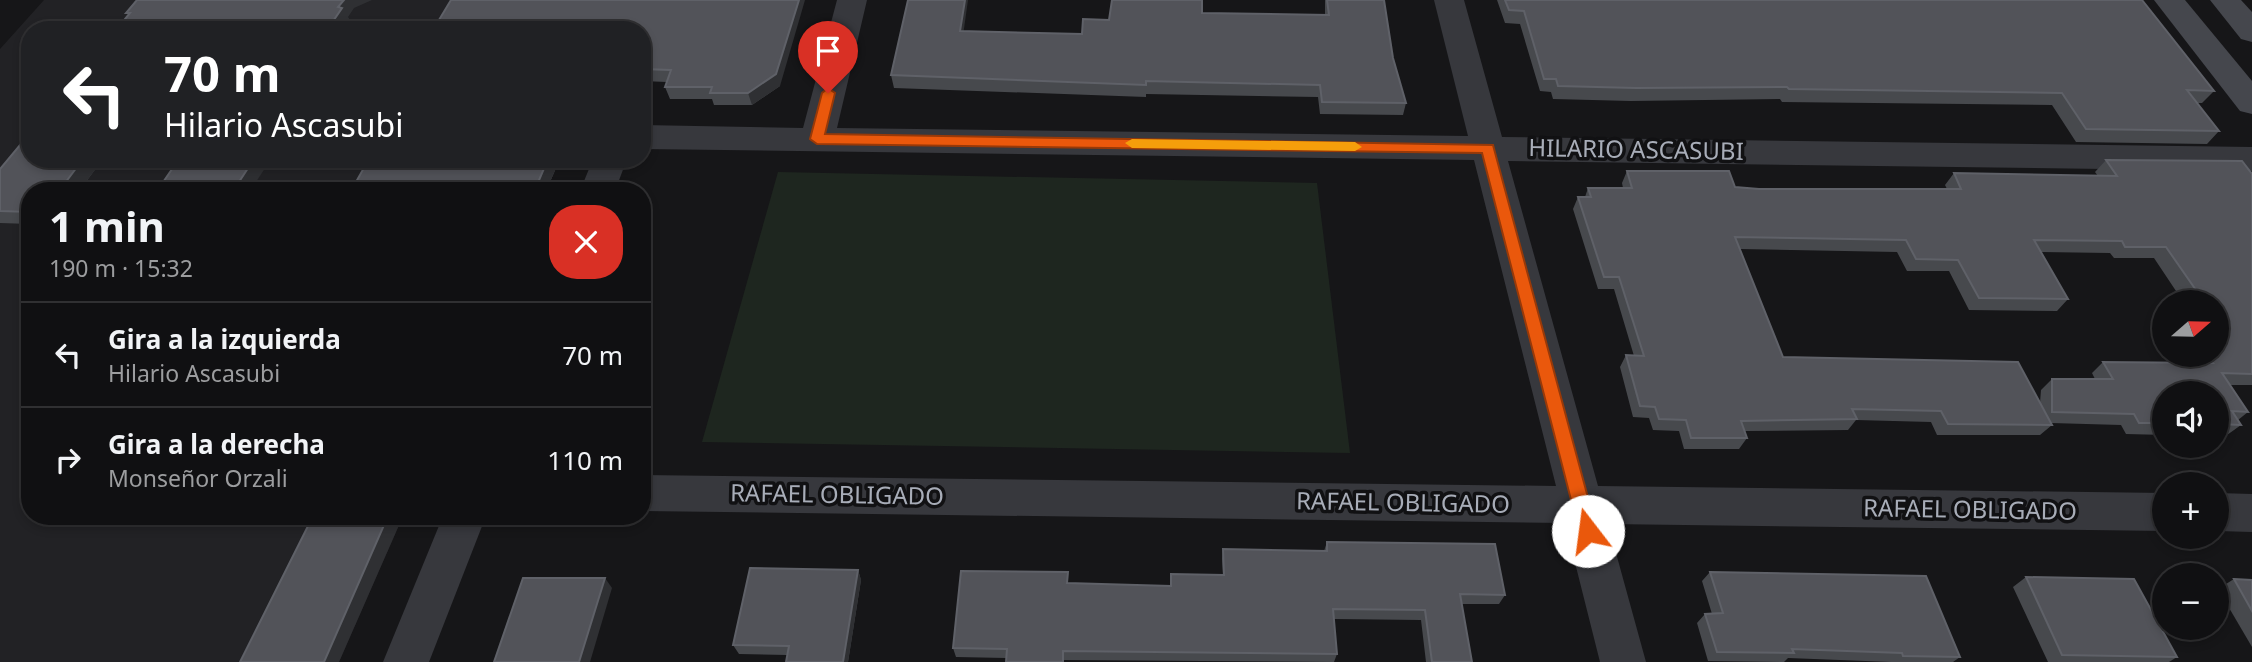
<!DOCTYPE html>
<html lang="es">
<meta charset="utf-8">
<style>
body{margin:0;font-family:"Noto Sans",sans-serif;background:#19191b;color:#f1f3f6;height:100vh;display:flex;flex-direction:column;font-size:26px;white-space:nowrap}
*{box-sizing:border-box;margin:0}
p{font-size:23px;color:#9c9d9f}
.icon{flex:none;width:38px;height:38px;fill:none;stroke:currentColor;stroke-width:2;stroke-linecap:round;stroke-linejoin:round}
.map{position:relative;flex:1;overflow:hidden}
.panel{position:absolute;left:21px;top:182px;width:630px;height:343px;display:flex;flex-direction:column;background:#101012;border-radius:28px;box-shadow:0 4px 10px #0003,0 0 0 2px #303032}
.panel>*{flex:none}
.top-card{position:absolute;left:21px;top:21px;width:630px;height:147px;border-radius:28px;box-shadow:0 4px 10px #0003,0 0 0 2px #303032;background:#202124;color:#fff;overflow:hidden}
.needle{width:46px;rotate:70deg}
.fabs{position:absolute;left:2152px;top:290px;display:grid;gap:14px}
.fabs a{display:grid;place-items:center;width:77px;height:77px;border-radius:50%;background:#101012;box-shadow:0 4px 10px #0003,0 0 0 2px #303032;font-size:35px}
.pin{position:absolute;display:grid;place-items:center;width:60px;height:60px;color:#fff;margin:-72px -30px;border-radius:50% 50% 50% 0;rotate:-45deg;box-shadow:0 0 7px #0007}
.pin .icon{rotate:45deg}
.me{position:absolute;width:77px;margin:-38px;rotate:345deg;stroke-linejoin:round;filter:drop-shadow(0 0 5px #0008)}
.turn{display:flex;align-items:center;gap:24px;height:147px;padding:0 28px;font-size:32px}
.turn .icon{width:91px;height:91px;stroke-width:2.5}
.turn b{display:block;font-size:49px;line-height:60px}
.round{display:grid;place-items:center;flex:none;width:74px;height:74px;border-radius:28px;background:#19191b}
.overview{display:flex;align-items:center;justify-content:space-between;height:119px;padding:0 28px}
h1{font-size:42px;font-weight:700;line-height:52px}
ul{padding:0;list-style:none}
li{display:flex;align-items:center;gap:21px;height:105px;padding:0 28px;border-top:2px solid #303032}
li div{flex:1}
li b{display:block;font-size:26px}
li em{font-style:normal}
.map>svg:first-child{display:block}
.built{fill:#222225}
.green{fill:#1e261f}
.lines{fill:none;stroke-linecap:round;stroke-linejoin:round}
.street{fill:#37383d;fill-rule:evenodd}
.secondary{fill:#45474d;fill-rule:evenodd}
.wall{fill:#47494d;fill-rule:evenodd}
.shaded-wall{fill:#2f3033}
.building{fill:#525359;stroke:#5f6168;stroke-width:2}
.route{fill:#ea580c;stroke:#983908;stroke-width:2}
.slow{fill:#f59e0b}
.labels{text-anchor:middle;stroke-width:7;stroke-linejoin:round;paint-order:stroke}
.street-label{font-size:24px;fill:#a8adb8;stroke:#111113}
</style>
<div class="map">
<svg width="2252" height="662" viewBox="0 0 2252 662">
<rect width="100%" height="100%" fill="#161618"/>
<path class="built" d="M 44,0 L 630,0 L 617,30 L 30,30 L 30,159 L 560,159 L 546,191 L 30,191 L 30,516 L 403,516 L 339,662 L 0,662 L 0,49 Z"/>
<path class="green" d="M 778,172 L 1317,183 L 1350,453 L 702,442 Z"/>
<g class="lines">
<g class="street">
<path d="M 837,0 L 867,0 L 837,128 L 1468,136 L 1434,0 L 1464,0 L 1502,137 L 2252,147 L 2252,171 L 1508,161 L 1598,486 L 2165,493 L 2165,531 L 1608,524 L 1646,662 L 1600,662 L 1565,523 L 642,511 L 642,475 L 1556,486 L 1474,160 L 642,149 L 642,125 L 803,128 Z"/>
<path d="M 593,159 L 627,159 L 615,191 L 580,191 Z"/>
<path d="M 2217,493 L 2252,494 L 2252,532 L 2217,531 Z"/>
<path d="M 443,516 L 486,516 L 429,662 L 383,662 Z"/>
</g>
<g class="secondary">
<path d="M 2154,0 L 2185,0 L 2252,81 L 2252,114 L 2240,111 Z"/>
<path d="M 2210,0 L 2241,0 L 2252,12 L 2252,42 L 2241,39 Z"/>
</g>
</g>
<g class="wall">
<path d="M 1325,0 L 1384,0 L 1393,58 L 1406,103 L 1403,115 L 1320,114 L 1318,97 L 1146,94 L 1146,97 L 894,88 L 891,75 L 963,31 L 1082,34 L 1109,20 L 1202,13 L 1325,15 Z"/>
<path d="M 1497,0 L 2142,0 L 2214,91 L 2202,103 L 2197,103 L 2219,131 L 2207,144 L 2076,142 L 2052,105 L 1782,102 L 1780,99 L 1631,101 L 1553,99 L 1551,92 L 1540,91 L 1520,24 L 1505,23 Z"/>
<path d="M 642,30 L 780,86 L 752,105 L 714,105 L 712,99 L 670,99 L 665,87 L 667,82 L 642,81 Z"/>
<path d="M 30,159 L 103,159 L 79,191 L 30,191 L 30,224 L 0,223 L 0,169 Z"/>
<path d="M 369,159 L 560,159 L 546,191 L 339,191 L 356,182 Z"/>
<path d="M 2106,160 L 2252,174 L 2252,385 L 2230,385 L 2248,412 L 2238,420 L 2241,425 L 2227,435 L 2217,435 L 2217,394 L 2165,394 L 2165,435 L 2126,434 L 2121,425 L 2051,423 L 2052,425 L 2040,435 L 1937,435 L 1931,422 L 1856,420 L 1848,430 L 1745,431 L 1747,438 L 1739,449 L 1684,449 L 1679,431 L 1653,430 L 1649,418 L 1633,417 L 1620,367 L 1626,355 L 1634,356 L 1614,289 L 1598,289 L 1573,209 L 1578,197 L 1585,197 L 1588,188 L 1623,188 L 1622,183 L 1627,171 L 1735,187 L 1759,189 L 1947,189 L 1945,185 L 1954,173 L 2098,176 L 2095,172 ZM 1740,249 L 1897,252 L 1907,271 L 1949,271 L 1969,310 L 2057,311 L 2068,299 L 2041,252 L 2110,253 L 2114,258 L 2154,258 L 2184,303 L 2217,303 L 2217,355 L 2187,355 L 2192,363 L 2103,362 L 2092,373 L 2095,379 L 2052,379 L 2041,390 L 2040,403 L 1783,357 Z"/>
<path d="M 1327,542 L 1505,595 L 1499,604 L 1462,604 L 1472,662 L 1426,662 L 1421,620 L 1334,619 L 1337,654 L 1334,662 L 1064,660 L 1064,662 L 1006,662 L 1006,658 L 956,657 L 953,648 L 1069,583 L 1170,586 L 1171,574 L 1223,575 L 1222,559 L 1223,549 L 1324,551 Z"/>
<path d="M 858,570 L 861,580 L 848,662 L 786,662 L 787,655 L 739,654 L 733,645 Z"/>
<path d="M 1710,572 L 1960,657 L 1953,662 L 1891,662 L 1788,658 L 1784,662 L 1708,661 L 1697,623 L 1705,614 L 1712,614 L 1702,581 Z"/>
<path d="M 2026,577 L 2177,657 L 2169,662 L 2048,662 L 2013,587 Z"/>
<path d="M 2234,579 L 2252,580 L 2252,647 L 2218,589 Z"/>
</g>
<g class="shaded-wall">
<path d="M 344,0 L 372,0 L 354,8 L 348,17 L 350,20 L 343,30 L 327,30 L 338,7 Z"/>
<path d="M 799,0 L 805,0 L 780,86 L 752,105 L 748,93 Z"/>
<path d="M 965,0 L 968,0 L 962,43 L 960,31 Z"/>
<path d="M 83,159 L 103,159 L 79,191 L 59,191 Z"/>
<path d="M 254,159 L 271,159 L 250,191 L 233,191 Z"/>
<path d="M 548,159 L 560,159 L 546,191 L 540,191 L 537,185 Z"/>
<path d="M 420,183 L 425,191 L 416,191 Z"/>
<path d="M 388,516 L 403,516 L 339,662 L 324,662 Z"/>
<path d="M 858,570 L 861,580 L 848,662 L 843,662 Z"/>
<path d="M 605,578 L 612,588 L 590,662 L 579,662 Z"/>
</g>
<g class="building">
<path d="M 137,0 L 344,0 L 338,7 L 342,8 L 327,30 L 270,30 L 271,28 L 268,30 L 116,30 L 130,13 L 126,13 Z"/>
<path d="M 451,0 L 799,0 L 776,74 L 748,93 L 710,93 L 712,87 L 665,87 L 671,70 L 642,69 L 642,30 L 433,30 Z"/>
<path d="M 908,0 L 965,0 L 960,31 L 1082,34 L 1083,19 L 1109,20 L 1112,0 L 1202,0 L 1202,13 L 1329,15 L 1327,0 L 1384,0 L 1393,58 L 1406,103 L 1322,102 L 1320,85 L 1146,81 L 1146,85 L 891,75 Z"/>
<path d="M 1505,0 L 2142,0 L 2214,91 L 2187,90 L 2219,131 L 2086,129 L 2062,93 L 1789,89 L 1787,87 L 1636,88 L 1558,86 L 1556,79 L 1544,79 L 1524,11 L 1509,10 Z"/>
<path d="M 30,133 L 30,159 L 83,159 L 59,191 L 30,191 L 30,212 L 0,211 L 0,169 Z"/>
<path d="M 179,159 L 254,159 L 233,191 L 157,191 Z"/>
<path d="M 369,159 L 548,159 L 537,185 L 420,183 L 416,191 L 339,191 L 344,182 L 356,182 Z"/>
<path d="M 2106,160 L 2242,161 L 2252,174 L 2252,374 L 2222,373 L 2248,412 L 2232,411 L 2241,425 L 2217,424 L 2217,394 L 2165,394 L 2165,423 L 2139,423 L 2134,414 L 2052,412 L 2052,379 L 2113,379 L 2103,362 L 2213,363 L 2207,355 L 2217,355 L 2217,328 L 2223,328 L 2217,321 L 2217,303 L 2205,303 L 2166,247 L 2125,247 L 2122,241 L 2034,240 L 2068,299 L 1979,298 L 1958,260 L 1916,259 L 1906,240 L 1735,237 L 1783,357 L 2018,362 L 2052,425 L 1948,424 L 1941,411 L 1852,409 L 1857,419 L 1741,421 L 1747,438 L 1691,438 L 1686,420 L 1659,419 L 1655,407 L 1640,406 L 1626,355 L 1644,356 L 1619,277 L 1604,277 L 1578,197 L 1591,197 L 1588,188 L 1632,188 L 1627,171 L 1729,171 L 1735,187 L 1759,189 L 1961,189 L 1954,173 L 2117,176 Z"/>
<path d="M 313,516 L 388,516 L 324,662 L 240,662 Z"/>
<path d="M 1327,542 L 1495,544 L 1505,595 L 1460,594 L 1472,662 L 1432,662 L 1425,610 L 1333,609 L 1337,654 L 1063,651 L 1063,662 L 1006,662 L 1007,649 L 953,648 L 961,571 L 1068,572 L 1067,583 L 1171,586 L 1171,574 L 1224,575 L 1223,549 L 1327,551 Z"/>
<path d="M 750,568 L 858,570 L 843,662 L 786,662 L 789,646 L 733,645 Z"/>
<path d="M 1710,572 L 1926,576 L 1960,657 L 1903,656 L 1902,653 L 1792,649 L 1794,653 L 1717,652 L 1705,614 L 1723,613 Z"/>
<path d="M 2026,577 L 2134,579 L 2177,657 L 2062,655 Z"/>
<path d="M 523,578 L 605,578 L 579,662 L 494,662 Z"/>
<path d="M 2234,579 L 2252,580 L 2252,611 Z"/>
</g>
<path class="route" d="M 828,88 L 835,93 L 825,134 L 1493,145 L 1597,531 L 1595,537 L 1588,539 L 1582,537 L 1579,531 L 1482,153 L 817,144 L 810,139 L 822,93 Z"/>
<path class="slow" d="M 1132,139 L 1355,142 L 1362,147 L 1355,151 L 1132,148 L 1125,143 Z"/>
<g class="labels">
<g class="street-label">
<text transform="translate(1636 150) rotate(1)" y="8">HILARIO ASCASUBI</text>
<text transform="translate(837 495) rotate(1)" y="8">RAFAEL OBLIGADO</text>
<text transform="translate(1403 503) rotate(1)" y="8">RAFAEL OBLIGADO</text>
<text transform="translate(1970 510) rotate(1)" y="8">RAFAEL OBLIGADO</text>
</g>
</g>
</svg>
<div class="fabs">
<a><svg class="needle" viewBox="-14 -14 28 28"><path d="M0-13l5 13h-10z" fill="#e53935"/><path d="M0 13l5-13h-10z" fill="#9c9d9f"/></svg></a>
<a><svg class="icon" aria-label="sound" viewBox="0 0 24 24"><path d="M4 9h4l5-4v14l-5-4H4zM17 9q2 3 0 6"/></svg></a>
<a>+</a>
<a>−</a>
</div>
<div class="pin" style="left:828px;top:93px;background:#d93025"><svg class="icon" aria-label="arrive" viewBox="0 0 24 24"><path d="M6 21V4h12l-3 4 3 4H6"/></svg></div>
<svg class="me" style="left:1588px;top:531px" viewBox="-20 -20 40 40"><circle r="19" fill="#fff"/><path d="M0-13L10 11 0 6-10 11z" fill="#ea580c"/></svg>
<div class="top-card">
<div class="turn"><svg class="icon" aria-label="left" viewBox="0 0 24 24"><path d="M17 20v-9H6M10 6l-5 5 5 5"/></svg><div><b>70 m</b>Hilario Ascasubi</div></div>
</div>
<section class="panel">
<div class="overview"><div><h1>1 min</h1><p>190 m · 15:32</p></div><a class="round" style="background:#d93025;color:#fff"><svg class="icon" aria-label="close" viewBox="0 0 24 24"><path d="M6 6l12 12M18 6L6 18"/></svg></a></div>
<ul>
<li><svg class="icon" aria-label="left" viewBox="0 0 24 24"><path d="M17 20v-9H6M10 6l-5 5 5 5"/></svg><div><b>Gira a la izquierda</b><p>Hilario Ascasubi</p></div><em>70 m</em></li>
<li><svg class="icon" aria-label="right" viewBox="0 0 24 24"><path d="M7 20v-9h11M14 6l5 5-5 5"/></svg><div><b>Gira a la derecha</b><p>Monseñor Orzali</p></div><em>110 m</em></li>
</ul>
</section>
</div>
